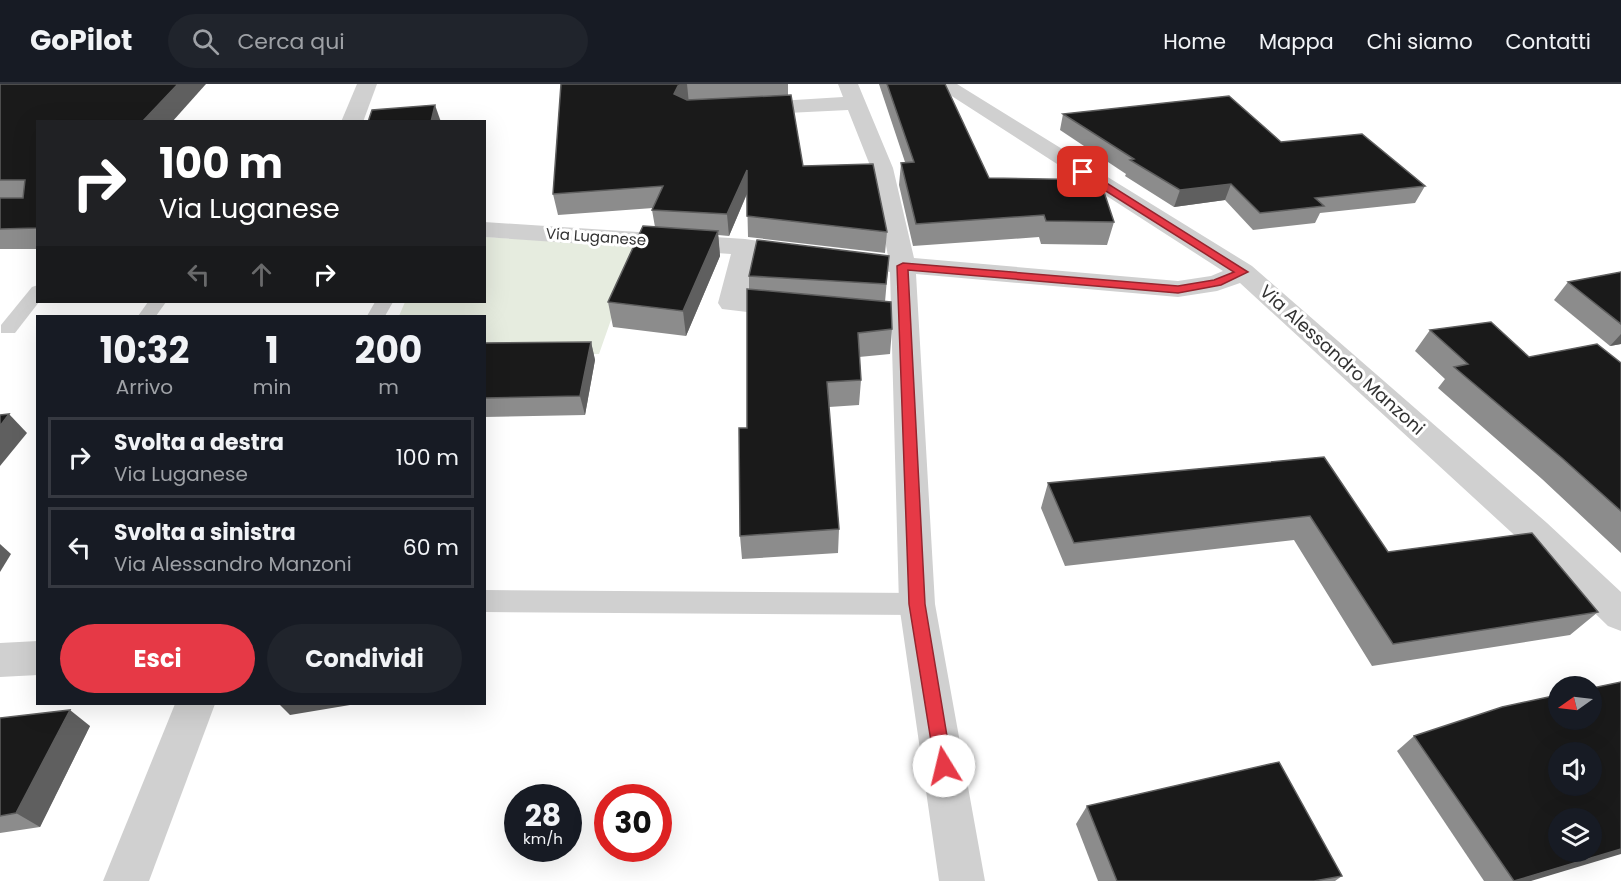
<!DOCTYPE html>
<html lang="it">
<style>
body{margin:0;font-family:Poppins,sans-serif;background:#20242c;color:#f1f3f6;height:100vh;display:flex;flex-direction:column;font-size:22px;white-space:nowrap}
*{box-sizing:border-box;margin:0}
p{font-size:20px;color:#9ea1a6}
.icon{flex:none;width:33px;height:33px;fill:none;stroke:currentColor;stroke-width:2;stroke-linecap:round;stroke-linejoin:round}
.map{position:relative;flex:1;overflow:hidden}
.panel{position:absolute;left:36px;top:231px;width:450px;height:390px;display:flex;flex-direction:column;background:#171b24;border-radius:0px;box-shadow:0 6px 24px #0002}
.panel>*{flex:none}
.top-card{position:absolute;left:36px;top:36px;width:450px;height:183px;border-radius:0px;box-shadow:0 6px 24px #0002;background:#202124;color:#fff;overflow:hidden}
.needle{width:39px;rotate:256deg}
.buttons{position:absolute;left:1548px;top:592px;display:grid;gap:12px}
.buttons a{display:grid;place-items:center;width:54px;height:54px;border-radius:50%;background:#171b24;box-shadow:0 6px 24px #0002;font-size:30px}
.speed{position:absolute;left:504px;top:700px;display:flex;gap:12px;font-size:30px;font-weight:700;text-align:center}
.speed>*{display:grid;place-content:center;width:78px;height:78px;border-radius:50%;background:#171b24;box-shadow:0 6px 24px #0002;line-height:1}
.speed small{font-size:15px;font-weight:400}
.speed .limit{border:9px solid #d22;background:#fff;color:#111}
.pin{position:absolute;display:grid;place-items:center;width:51px;height:51px;color:#fff;margin:-26px;border-radius:12px;box-shadow:0 3px 9px #0006}
.me{position:absolute;width:66px;margin:-33px;rotate:351deg;stroke-linejoin:round;filter:drop-shadow(0 0 4px #0008)}
.turn{display:flex;align-items:center;gap:21px;height:126px;padding:0 24px;font-size:27px}
.turn .icon{width:78px;height:78px;stroke-width:2.5}
.turn b{display:block;font-size:42px;line-height:51px}
.lanes{display:flex;align-items:center;height:57px;padding:0 24px;background:#0003;justify-content:center;gap:30px;direction:ltr}
.lanes .off{opacity:.35}
.eta{display:flex;justify-content:space-evenly;align-items:center;height:102px;text-align:center}
.eta b{font-size:36px;font-weight:700;line-height:42px}
.button{display:flex;gap:12px;margin-top:auto;padding:12px 24px}
.button a{flex:1;height:69px;border-radius:36px;background:#e63946;color:#fff;font-size:24px;font-weight:700;line-height:69px;text-align:center}
.button a+a{background:#20242c;color:#f1f3f6}
ul{padding:0;list-style:none}
li{display:flex;align-items:center;gap:18px;height:81px;margin:0 12px 9px;padding:0 12px;border:3px solid #363941;border-radius:0px}
li div{flex:1}
li b{display:block;font-size:22px}
li em{font-style:normal}
header{display:flex;align-items:center;gap:36px;box-sizing:border-box;height:84px;padding:0 30px;background:#171b24;border-bottom:2px solid #363941}
header strong{font-size:28px}
nav{display:flex;gap:33px;margin-inline-start:auto;font-size:21px}
.search{width:420px;height:54px;background:#20242c;display:flex;align-items:center;gap:15px;box-sizing:border-box;padding:0 21px;border-radius:33px;color:#9ea1a6;font-size:22px}
.map>svg:first-child{display:block}
.green{fill:#e6ecdf}
.lines{fill:none;stroke-linecap:round;stroke-linejoin:round}
.lane{fill:#d0d0d0;fill-rule:evenodd}
.street{fill:#d0d0d0;fill-rule:evenodd}
.wall{fill:#8c8c8c}
.shaded-wall{fill:#5f5f5f}
.building{fill:#1a1a1a;stroke:#5f5f5f;stroke-width:1.5;fill-rule:evenodd}
.route{fill:#e63946;stroke:#96252e;stroke-width:1.5}
.labels{text-anchor:middle;stroke-width:6;stroke-linejoin:round;paint-order:stroke}
.far-street-label{font-size:15px;fill:#333;stroke:#fff}
.street-label{font-size:18px;fill:#333;stroke:#fff}
</style>
<header>
<strong>GoPilot</strong>
<div class="search"><svg class="icon" aria-label="search" viewBox="0 0 24 24"><circle cx="10" cy="10" r="6"/><path d="M15 15l6 6"/></svg>Cerca qui</div>
<nav><a>Home</a><a>Mappa</a><a>Chi siamo</a><a>Contatti</a></nav>
</header>
<div class="map">
<svg width="1621" height="797" viewBox="0 0 1621 797">
<rect width="100%" height="100%" fill="#fff"/>
<path class="green" d="M 485,153 L 637,162 L 599,270 L 485,272 L 484,232 L 399,232 L 405,218 L 484,218 Z"/>
<g class="lines">
<g class="lane">
<path d="M 38,201 L 39,218 L 15,249 L 1,249 L 1,241 L 32,203 Z"/>
<path d="M 148,218 L 166,218 L 156,232 L 138,232 Z"/>
<path d="M 375,218 L 393,218 L 385,232 L 367,232 Z"/>
<path d="M 484,506 L 917,509 L 926,512 L 930,520 L 926,528 L 917,531 L 484,528 Z"/>
</g>
<g class="street">
<path d="M 357,0 L 377,0 L 363,38 L 341,38 Z"/>
<path d="M 838,0 L 858,0 L 893,84 L 914,174 L 1178,197 L 1211,192 L 1223,187 L 933,0 L 957,0 L 1252,182 L 1547,439 L 1621,508 L 1621,547 L 1608,542 L 1523,459 L 1240,199 L 1217,207 L 1178,213 L 916,190 L 935,520 L 985,797 L 939,797 L 899,520 L 890,188 L 873,185 L 869,179 L 873,173 L 888,172 L 871,84 L 848,26 L 748,31 L 741,29 L 737,25 L 741,21 L 748,19 L 843,13 Z"/>
<path d="M 484,138 L 745,155 L 807,164 L 811,169 L 807,174 L 798,177 L 756,172 L 747,212 L 800,218 L 804,224 L 800,230 L 790,233 L 722,225 L 718,219 L 731,170 L 484,153 Z"/>
<path d="M 38,557 L 38,591 L 0,593 L 0,559 Z"/>
<path d="M 175,620 L 215,620 L 149,797 L 103,797 Z"/>
</g>
</g>
<g class="wall">
<path d="M 0,0 L 38,38 L 38,165 L 0,165 Z"/>
<path d="M 561,0 L 788,0 L 788,11 L 803,82 L 887,148 L 885,169 L 748,153 L 747,110 L 729,152 L 718,151 L 720,172 L 686,252 L 613,243 L 608,218 L 655,143 L 652,126 L 653,124 L 558,131 L 553,110 Z"/>
<path d="M 879,0 L 945,0 L 989,94 L 1114,138 L 1107,161 L 1041,160 L 1039,153 L 913,162 L 899,101 L 901,79 L 905,78 Z"/>
<path d="M 1063,30 L 1281,58 L 1425,102 L 1415,119 L 1320,129 L 1315,139 L 1253,146 L 1225,116 L 1174,123 L 1125,92 L 1126,90 L 1060,46 Z"/>
<path d="M 889,172 L 885,218 L 892,245 L 890,270 L 859,273 L 861,296 L 859,321 L 829,323 L 839,445 L 838,469 L 742,475 L 740,452 L 747,344 L 749,205 L 749,192 Z"/>
<path d="M 1621,188 L 1621,260 L 1610,262 L 1554,216 L 1568,198 Z"/>
<path d="M 1430,246 L 1529,273 L 1621,279 L 1621,469 L 1542,395 L 1438,304 L 1445,295 L 1415,267 Z"/>
<path d="M 591,258 L 595,276 L 585,331 L 484,333 L 484,259 Z"/>
<path d="M 1324,373 L 1388,468 L 1598,528 L 1570,551 L 1372,582 L 1294,456 L 1065,482 L 1041,424 L 1048,399 Z"/>
<path d="M 0,634 L 90,642 L 40,743 L 0,749 Z"/>
<path d="M 1414,652 L 1531,797 L 1484,797 L 1397,667 Z"/>
<path d="M 1087,722 L 1342,792 L 1335,797 L 1098,797 L 1076,740 Z"/>
</g>
<g class="shaded-wall">
<path d="M 178,0 L 206,0 L 172,38 L 142,38 Z"/>
<path d="M 687,0 L 689,20 L 674,10 L 678,2 Z"/>
<path d="M 435,21 L 441,38 L 431,38 Z"/>
<path d="M 747,86 L 748,107 L 729,152 L 727,130 Z"/>
<path d="M 1231,100 L 1225,116 L 1174,123 L 1180,106 Z"/>
<path d="M 718,147 L 720,172 L 686,252 L 683,227 Z"/>
<path d="M 1621,250 L 1621,260 L 1610,262 Z"/>
<path d="M 591,258 L 595,276 L 585,331 L 580,312 Z"/>
<path d="M 9,330 L 27,349 L 0,382 L 0,342 Z"/>
<path d="M 0,460 L 11,470 L 0,488 Z"/>
<path d="M 279,620 L 356,620 L 290,631 Z"/>
<path d="M 70,626 L 90,642 L 40,743 L 16,729 Z"/>
<path d="M 1621,765 L 1621,770 L 1531,797 L 1513,797 Z"/>
</g>
<g class="building">
<path d="M 0,0 L 178,0 L 142,38 L 38,38 L 38,144 L 0,145 L 0,114 L 23,114 L 25,96 L 0,96 Z"/>
<path d="M 561,0 L 686,0 L 678,2 L 674,10 L 687,16 L 791,11 L 803,82 L 873,80 L 887,148 L 747,132 L 747,86 L 727,130 L 652,126 L 663,102 L 553,110 Z"/>
<path d="M 887,0 L 945,0 L 989,94 L 1100,96 L 1114,138 L 1046,137 L 1044,131 L 916,140 L 901,79 L 914,78 Z"/>
<path d="M 1229,12 L 1281,58 L 1362,50 L 1425,102 L 1315,114 L 1324,122 L 1260,129 L 1231,100 L 1180,106 L 1130,76 L 1134,75 L 1063,30 Z"/>
<path d="M 435,21 L 431,38 L 368,38 L 372,26 Z"/>
<path d="M 643,142 L 718,147 L 683,227 L 608,218 Z"/>
<path d="M 757,156 L 889,172 L 886,200 L 749,192 Z"/>
<path d="M 1621,188 L 1621,240 L 1568,198 Z"/>
<path d="M 747,205 L 891,218 L 892,245 L 858,249 L 861,296 L 827,298 L 839,445 L 740,452 L 739,344 L 747,344 Z"/>
<path d="M 1491,238 L 1529,273 L 1597,260 L 1621,279 L 1621,427 L 1562,374 L 1454,283 L 1468,280 L 1430,246 Z"/>
<path d="M 591,258 L 580,312 L 484,314 L 484,259 Z"/>
<path d="M 9,330 L 0,342 L 0,331 Z"/>
<path d="M 1324,373 L 1388,468 L 1532,449 L 1598,528 L 1393,560 L 1310,432 L 1074,459 L 1048,399 Z"/>
<path d="M 1621,598 L 1621,765 L 1514,797 L 1414,652 L 1502,623 L 1558,611 L 1558,636 L 1592,636 L 1592,604 ZM 1558,669 L 1592,669 L 1592,702 L 1558,702 ZM 1558,735 L 1592,735 L 1592,768 L 1558,768 Z"/>
<path d="M 70,626 L 16,729 L 0,732 L 0,634 Z"/>
<path d="M 1279,678 L 1342,792 L 1314,797 L 1117,797 L 1087,722 Z"/>
</g>
<path class="route" d="M 1079,86 L 1086,86 L 1248,188 L 1221,201 L 1178,209 L 908,186 L 925,520 L 952,682 L 950,688 L 944,690 L 937,688 L 935,682 L 909,520 L 897,182 L 903,179 L 1178,202 L 1214,196 L 1234,188 L 1079,90 Z"/>
<g class="labels">
<g class="far-street-label">
<text transform="translate(596 153) rotate(4)" y="5">Via Luganese</text>
</g>
<g class="street-label">
<text transform="translate(1342 276) rotate(42)" y="6">Via Alessandro Manzoni</text>
</g>
</g>
</svg>
<div class="buttons">
<a><svg class="needle" viewBox="-14 -14 28 28"><path d="M0-13l5 13h-10z" fill="#e53935"/><path d="M0 13l5-13h-10z" fill="#9ea1a6"/></svg></a>
<a><svg class="icon" aria-label="sound" viewBox="0 0 24 24"><path d="M4 9h4l5-4v14l-5-4H4zM17 9q2 3 0 6"/></svg></a>
<a><svg class="icon" aria-label="layers" viewBox="0 0 24 24"><path d="M12 4l9 5-9 5-9-5zM3 14l9 5 9-5"/></svg></a>
</div>
<div class="speed"><div>28<small>km/h</small></div><div class="limit">30</div></div>
<div class="pin" style="left:1083px;top:88px;background:#d93025"><svg class="icon" aria-label="arrive" viewBox="0 0 24 24"><path d="M6 21V4h12l-3 4 3 4H6"/></svg></div>
<svg class="me" style="left:944px;top:682px" viewBox="-20 -20 40 40"><circle r="19" fill="#fff"/><path d="M0-13L10 11 0 6-10 11z" fill="#e63946"/></svg>
<div class="top-card">
<div class="turn"><svg class="icon" aria-label="right" viewBox="0 0 24 24"><path d="M7 20v-9h11M14 6l5 5-5 5"/></svg><div><b>100 m</b>Via Luganese</div></div>
<div class="lanes"><svg class="icon off" aria-label="left" viewBox="0 0 24 24"><path d="M17 20v-9H6M10 6l-5 5 5 5"/></svg><svg class="icon off" aria-label="ahead" viewBox="0 0 24 24"><path d="M12 20V5M6 11l6-6 6 6"/></svg><svg class="icon" aria-label="right" viewBox="0 0 24 24"><path d="M7 20v-9h11M14 6l5 5-5 5"/></svg></div>
</div>
<section class="panel">
<div class="eta">
<div><b>10:32</b><p>Arrivo</p></div>
<div><b>1</b><p>min</p></div>
<div><b>200</b><p>m</p></div>
</div>
<ul>
<li><svg class="icon" aria-label="right" viewBox="0 0 24 24"><path d="M7 20v-9h11M14 6l5 5-5 5"/></svg><div><b>Svolta a destra</b><p>Via Luganese</p></div><em>100 m</em></li>
<li><svg class="icon" aria-label="left" viewBox="0 0 24 24"><path d="M17 20v-9H6M10 6l-5 5 5 5"/></svg><div><b>Svolta a sinistra</b><p>Via Alessandro Manzoni</p></div><em>60 m</em></li>
</ul>
<div class="button"><a>Esci</a><a>Condividi</a></div>
</section>
</div>
